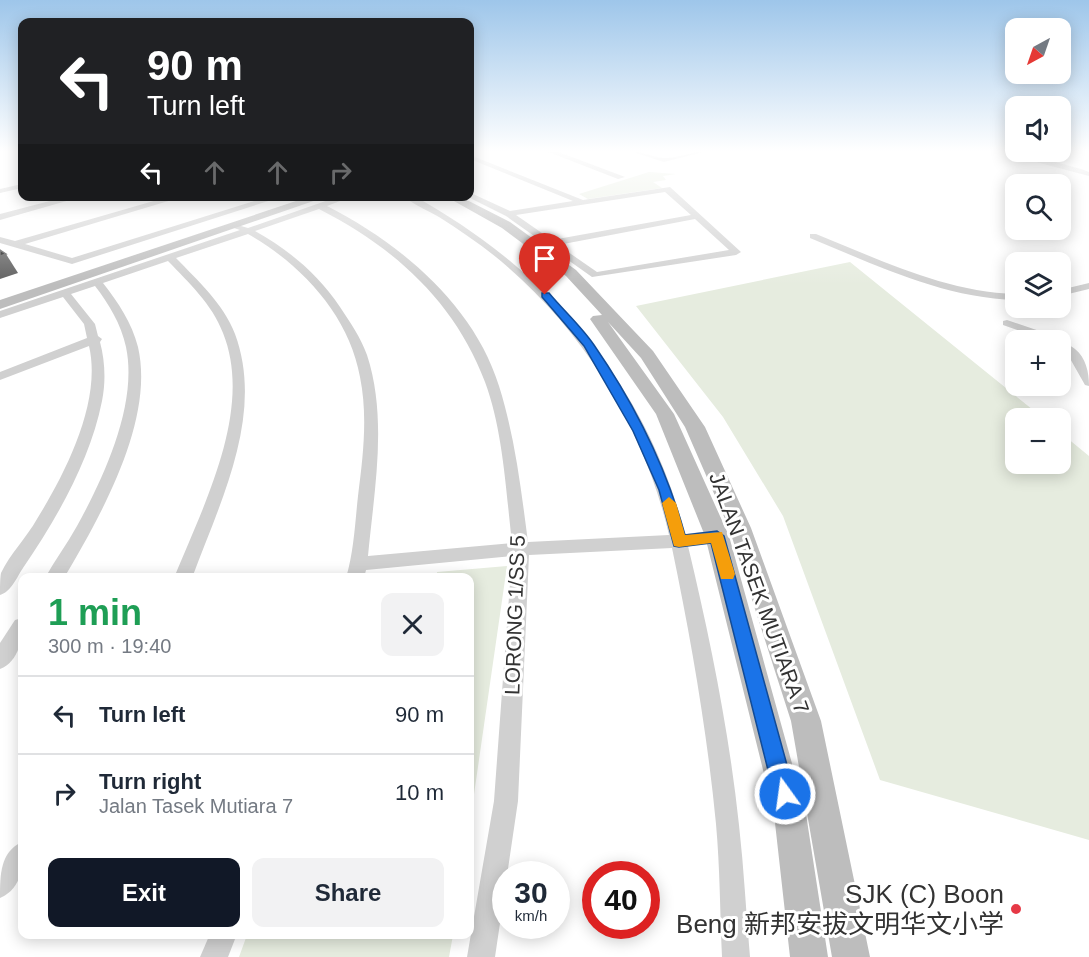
<!DOCTYPE html>
<meta charset="utf-8">
<style>
body{margin:0;font-family:Arial,"Noto Sans SC",sans-serif;background:#f2f2f3;color:#1f2937;height:100vh;display:flex;flex-direction:column;font-size:22px;white-space:nowrap}
*{box-sizing:border-box;margin:0}
p{font-size:20px;color:#747a83}
.icon{flex:none;width:33px;height:33px;fill:none;stroke:currentColor;stroke-width:2;stroke-linecap:round;stroke-linejoin:round}
.map{position:relative;flex:1;overflow:hidden}
.drawer{position:absolute;left:18px;top:573px;width:456px;height:366px;display:flex;flex-direction:column;background:#fff;border-radius:12px;box-shadow:0 3px 15px #0003}
.drawer>*{flex:none}
.guide{position:absolute;left:18px;top:18px;width:456px;height:183px;border-radius:12px;box-shadow:0 3px 15px #0003;background:#202124;color:#fff;overflow:hidden}
.needle{width:39px;rotate:220deg}
.tools{position:absolute;left:1005px;top:18px;display:grid;gap:12px}
.tools a{display:grid;place-items:center;width:66px;height:66px;border-radius:12px;background:#fff;box-shadow:0 3px 15px #0003;font-size:30px}
.speed{position:absolute;left:492px;top:861px;display:flex;gap:12px;font-size:30px;font-weight:700;text-align:center}
.speed>*{display:grid;place-content:center;width:78px;height:78px;border-radius:50%;background:#fff;box-shadow:0 3px 15px #0003;line-height:1}
.speed small{font-size:15px;font-weight:400}
.speed .limit{border:9px solid #d22;background:#fff;color:#111}
.pin{position:absolute;display:grid;place-items:center;width:51px;height:51px;color:#fff;margin:-62px -26px;border-radius:50% 50% 50% 0;rotate:-45deg;box-shadow:0 0 6px #0007}
.pin .icon{rotate:45deg}
.me{position:absolute;width:66px;margin:-33px;rotate:346deg;stroke-linejoin:round;filter:drop-shadow(0 0 4px #0008)}
.turn{display:flex;align-items:center;gap:21px;height:126px;padding:0 30px;font-size:27px}
.turn .icon{width:78px;height:78px;stroke-width:2.5}
.turn b{display:block;font-size:42px;line-height:51px}
.lanes{display:flex;align-items:center;height:57px;padding:0 30px;background:#0003;justify-content:center;gap:30px;direction:ltr}
.lanes .off{opacity:.35}
.round{display:grid;place-items:center;flex:none;width:63px;height:63px;border-radius:12px;background:#f2f2f3}
.overview{display:flex;align-items:center;justify-content:space-between;height:102px;padding:0 30px}
h1{font-size:36px;font-weight:600;line-height:45px;color:#1e9e55}
.primary-button{display:flex;gap:12px;margin-top:auto;padding:12px 30px}
.primary-button a{flex:1;height:69px;border-radius:12px;background:#111827;color:#fff;font-size:24px;font-weight:600;line-height:69px;text-align:center}
.primary-button a+a{background:#f2f2f3;color:#1f2937}
ul{padding:0;list-style:none}
li{display:flex;align-items:center;gap:18px;height:78px;padding:0 30px;border-top:2px solid #e0e1e3}
li div{flex:1}
li b{display:block;font-size:22px}
li em{font-style:normal}
.map>svg:first-child{display:block}
.green{fill:#e6ecdf}
.lines{fill:none;stroke-linecap:round;stroke-linejoin:round}
.street{fill:#d0d0d0;fill-rule:evenodd}
.secondary{fill:#bdbdbd;fill-rule:evenodd}
.shaded-wall{fill:#5f5f5f}
.building{fill:#1a1a1a;stroke:#5f5f5f;stroke-width:1.5}
.route{fill:#1a73e8;stroke:#114b97;stroke-width:1.5}
.slow{fill:#f59e0b}
.poi-dot{fill:#e63946;stroke:#fff;stroke-width:2}
.labels{text-anchor:middle;stroke-width:6;stroke-linejoin:round;paint-order:stroke}
.street-label{font-size:21px;fill:#333;stroke:#fff}
.near-poi-label{font-size:26px;fill:#333;stroke:#fff;text-anchor:end}
</style>
<div class="map">
<svg width="1089" height="957" viewBox="0 0 1089 957">
<rect width="100%" height="100%" fill="#fff"/>
<g class="green">
<path d="M 649,172 L 676,174 L 663,176 L 666,180 L 653,182 L 662,188 L 588,199 L 579,194 Z"/>
<path d="M 850,262 L 1043,418 L 1016,418 L 1016,464 L 1060,464 L 1061,433 L 1089,456 L 1089,840 L 880,780 L 783,516 L 723,417 L 636,306 Z"/>
<path d="M 507,566 L 470,822 L 470,578 L 437,577 L 437,572 Z"/>
<path d="M 247,935 L 247,934 L 453,935 L 449,957 L 239,957 Z"/>
</g>
<g class="lines">
<g class="street">
<path d="M 546,151 L 556,151 L 625,177 L 618,179 Z"/>
<path d="M 630,151 C 642,151 652,157 663,158 C 677,159 693,151 707,151 L 664,162 Z"/>
<path d="M 1004,151 L 1014,151 L 1081,169 L 1089,172 L 1089,176 L 1025,159 Z"/>
<path d="M 470,155 L 583,200 L 670,187 L 741,252 L 736,255 L 592,277 L 506,216 L 466,196 L 473,194 L 510,211 L 573,201 L 470,159 ZM 665,192 L 691,215 L 552,240 L 516,215 ZM 695,219 L 729,250 L 597,272 L 558,245 Z"/>
<path d="M 22,184 L 22,188 L 0,193 L 0,189 Z"/>
<path d="M 69,196 L 84,196 L 0,220 L 0,214 Z"/>
<path d="M 171,196 L 185,196 L 25,244 L 72,258 L 270,196 L 284,196 L 72,264 L 0,243 L 0,237 L 15,241 Z"/>
<path d="M 340,196 L 353,196 L 327,206 C 400,243 474,305 499,386 C 515,437 521,489 528,542 L 669,535 C 645,430 585,332 502,262 C 483,246 461,231 439,217 C 427,210 414,205 403,196 L 414,196 C 548,270 647,384 685,534 L 717,530 L 723,532 L 725,536 L 723,540 L 688,546 C 710,638 729,731 739,825 C 744,869 746,913 750,957 L 722,957 C 720,913 720,868 716,824 C 707,731 691,639 672,548 L 529,555 L 518,801 L 495,957 L 467,957 L 494,801 L 512,556 L 366,570 L 364,578 L 346,578 C 354,551 355,523 358,496 C 363,457 368,416 360,377 C 349,315 301,264 248,234 L 176,258 C 198,281 223,303 235,334 C 265,415 220,502 192,578 L 174,578 C 203,506 254,410 223,333 C 212,304 189,283 168,261 L 103,283 C 118,302 132,323 138,347 C 155,421 100,517 64,578 L 45,578 C 55,560 67,544 77,526 C 104,477 138,404 126,347 C 121,324 109,304 95,286 L 71,294 L 95,324 L 98,336 L 102,339 L 100,342 C 105,361 106,381 102,401 C 90,461 57,518 23,568 C 17,577 11,592 0,595 C 0,589 0,578 1,573 C 10,554 27,537 37,519 C 66,472 102,401 89,346 L 0,380 L 0,372 L 87,338 L 84,324 L 63,297 L 0,318 L 0,311 L 240,230 L 234,228 L 234,224 L 248,228 ZM 319,209 C 394,247 455,302 485,382 C 503,430 506,492 512,543 L 368,556 C 374,491 388,419 367,355 C 361,338 350,322 340,307 C 318,274 289,250 255,231 Z"/>
<path d="M 810,234 L 816,234 C 881,260 945,292 1016,294 L 1016,300 C 943,298 876,265 810,238 Z"/>
<path d="M 1089,283 L 1089,289 L 1060,296 L 1060,290 Z"/>
<path d="M 1007,320 L 1060,338 C 1063,342 1070,345 1075,349 C 1086,358 1089,372 1089,386 L 1085,385 L 1068,355 L 1060,350 L 1060,340 L 1046,340 L 1003,325 L 1003,321 Z"/>
<path d="M 22,618 C 24,636 19,662 0,669 L 0,643 L 15,620 Z"/>
<path d="M 22,842 C 24,863 23,888 0,898 C 0,875 0,852 22,842 Z"/>
<path d="M 210,934 L 237,934 L 228,957 L 200,957 Z"/>
</g>
<g class="secondary">
<path d="M 311,196 L 328,196 L 0,309 L 0,300 Z"/>
<path d="M 445,196 L 459,196 L 510,222 L 576,270 L 653,351 L 705,427 L 751,528 L 821,721 L 870,957 L 832,957 L 791,721 L 729,528 L 685,427 L 641,358 L 608,322 L 674,414 L 729,536 L 806,814 L 828,957 L 790,957 L 774,814 L 705,536 L 656,414 L 590,319 L 593,316 L 602,315 L 566,276 L 502,228 Z"/>
</g>
</g>
<path class="shaded-wall" d="M 6,254 L 18,273 L 0,279 L 0,256 Z"/>
<path class="building" d="M 0,250 L 6,254 L 0,256 Z"/>
<linearGradient id="sky" x2="0" y2="1"><stop stop-color="#9ec6ea"/><stop offset="0.53" stop-color="#fff"/><stop offset="1" stop-color="#fff" stop-opacity="0"/></linearGradient>
<rect width="1089" height="285" fill="url(#sky)"/>
<path class="route" d="M 542,293 L 549,293 C 563,310 581,326 594,345 C 634,403 666,466 685,535 L 717,531 L 724,536 L 795,794 L 792,801 L 785,804 L 777,801 L 774,794 L 711,543 L 679,547 L 674,546 L 659,490 L 633,431 L 584,346 L 542,297 Z"/>
<path class="slow" d="M 669,497 L 676,503 L 685,535 L 722,532 L 735,574 L 733,579 L 721,579 L 711,543 L 679,547 L 674,546 L 662,503 Z"/>
<circle class="poi-dot" cx="1016" cy="909" r="6"/>
<g class="labels">
<g class="street-label">
<text transform="translate(759 593) rotate(70)" y="7">JALAN TASEK MUTIARA 7</text>
<text transform="translate(515 615) rotate(-88)" y="7">LORONG 1/SS 5</text>
</g>
<g class="near-poi-label">
<text x="1004" y="903">SJK (C) Boon<tspan x="1004" dy="30">Beng 新邦安拔文明华文小学</tspan></text>
</g>
</g>
</svg>
<div class="tools">
<a><svg class="needle" viewBox="-14 -14 28 28"><path d="M0-13l5 13h-10z" fill="#e53935"/><path d="M0 13l5-13h-10z" fill="#747a83"/></svg></a>
<a><svg class="icon" aria-label="sound" viewBox="0 0 24 24"><path d="M4 9h4l5-4v14l-5-4H4zM17 9q2 3 0 6"/></svg></a>
<a><svg class="icon" aria-label="search" viewBox="0 0 24 24"><circle cx="10" cy="10" r="6"/><path d="M15 15l6 6"/></svg></a>
<a><svg class="icon" aria-label="layers" viewBox="0 0 24 24"><path d="M12 4l9 5-9 5-9-5zM3 14l9 5 9-5"/></svg></a>
<a>+</a>
<a>−</a>
</div>
<div class="speed"><div>30<small>km/h</small></div><div class="limit">40</div></div>
<div class="pin" style="left:545px;top:295px;background:#d93025"><svg class="icon" aria-label="arrive" viewBox="0 0 24 24"><path d="M6 21V4h12l-3 4 3 4H6"/></svg></div>
<svg class="me" style="left:785px;top:794px" viewBox="-20 -20 40 40"><circle r="17" fill="#1a73e8" stroke="#fff" stroke-width="3"/><path d="M0-11L8 9 0 5-8 9z" fill="#fff"/></svg>
<div class="guide">
<div class="turn"><svg class="icon" aria-label="left" viewBox="0 0 24 24"><path d="M17 20v-9H6M10 6l-5 5 5 5"/></svg><div><b>90 m</b>Turn left</div></div>
<div class="lanes"><svg class="icon" aria-label="left" viewBox="0 0 24 24"><path d="M17 20v-9H6M10 6l-5 5 5 5"/></svg><svg class="icon off" aria-label="ahead" viewBox="0 0 24 24"><path d="M12 20V5M6 11l6-6 6 6"/></svg><svg class="icon off" aria-label="ahead" viewBox="0 0 24 24"><path d="M12 20V5M6 11l6-6 6 6"/></svg><svg class="icon off" aria-label="right" viewBox="0 0 24 24"><path d="M7 20v-9h11M14 6l5 5-5 5"/></svg></div>
</div>
<section class="drawer">
<div class="overview"><div><h1>1 min</h1><p>300 m · 19:40</p></div><a class="round"><svg class="icon" aria-label="close" viewBox="0 0 24 24"><path d="M6 6l12 12M18 6L6 18"/></svg></a></div>
<ul>
<li><svg class="icon" aria-label="left" viewBox="0 0 24 24"><path d="M17 20v-9H6M10 6l-5 5 5 5"/></svg><div><b>Turn left</b></div><em>90 m</em></li>
<li><svg class="icon" aria-label="right" viewBox="0 0 24 24"><path d="M7 20v-9h11M14 6l5 5-5 5"/></svg><div><b>Turn right</b><p>Jalan Tasek Mutiara 7</p></div><em>10 m</em></li>
</ul>
<div class="primary-button"><a>Exit</a><a>Share</a></div>
</section>
</div>
